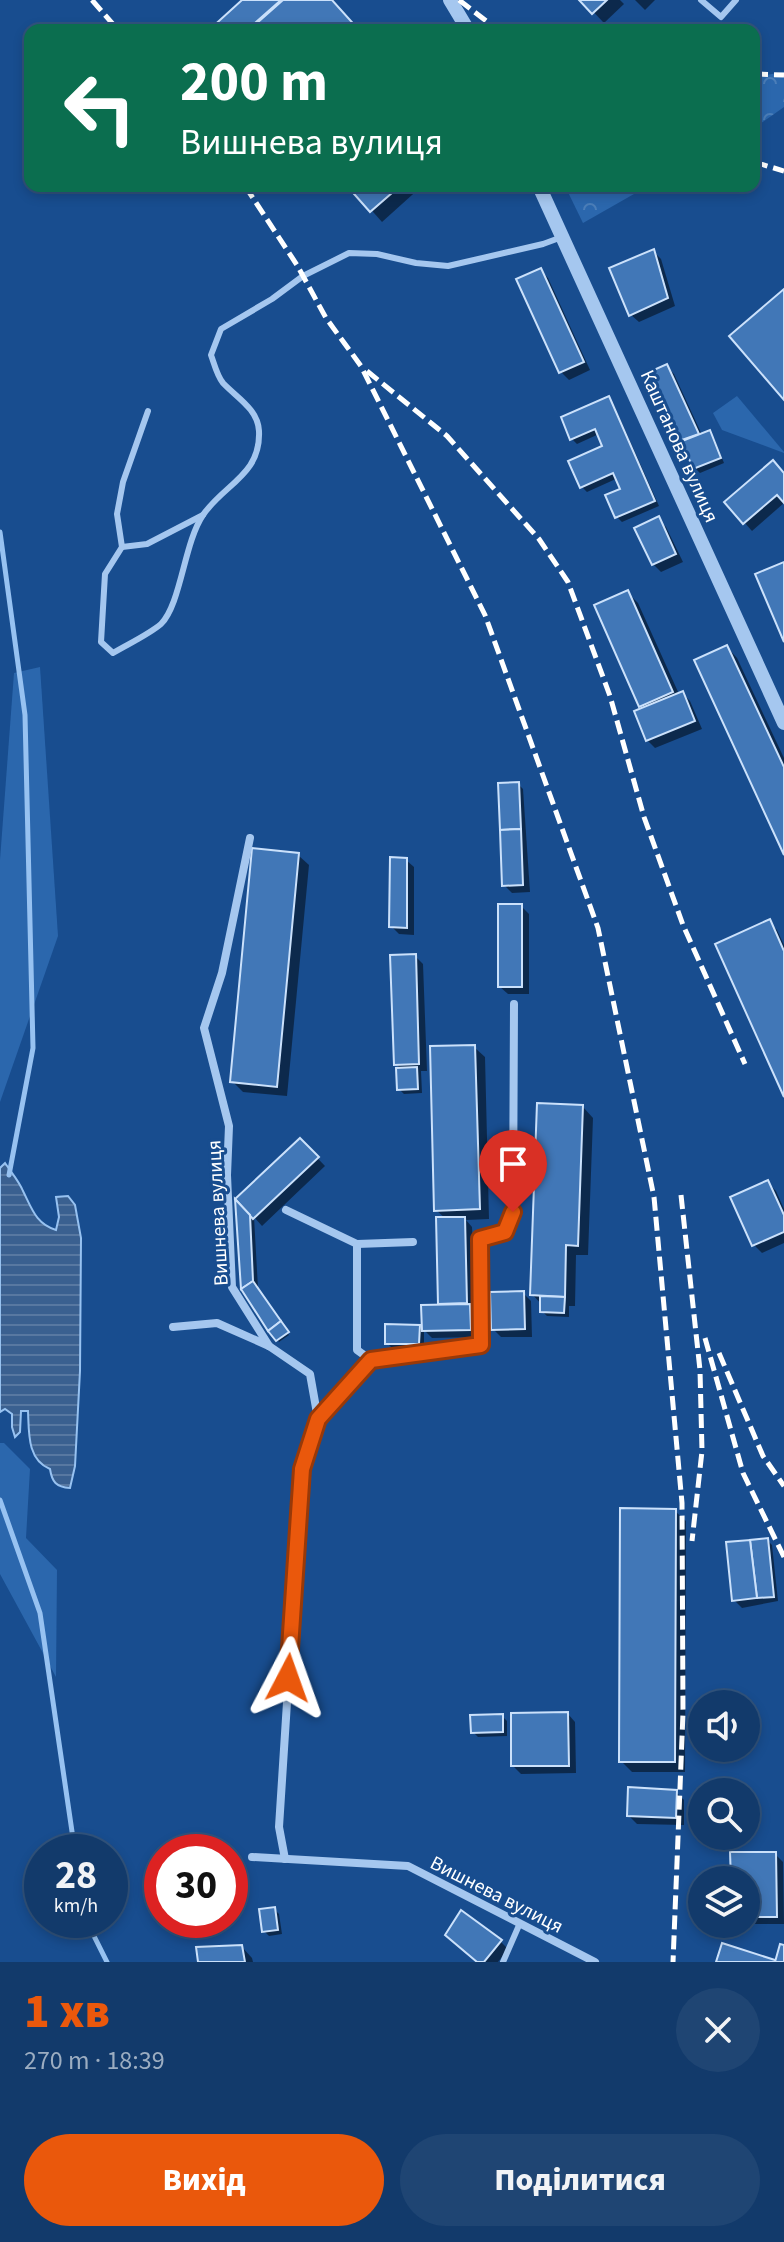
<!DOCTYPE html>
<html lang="uk">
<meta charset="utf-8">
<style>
body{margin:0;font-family:"Source Sans 3",sans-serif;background:#1f4573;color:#f1f3f6;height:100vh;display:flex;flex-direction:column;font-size:30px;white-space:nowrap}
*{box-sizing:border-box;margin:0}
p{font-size:26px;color:#9cadc1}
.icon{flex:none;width:44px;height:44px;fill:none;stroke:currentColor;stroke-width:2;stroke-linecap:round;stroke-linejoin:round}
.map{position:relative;height:1962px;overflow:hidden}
.sheet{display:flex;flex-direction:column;background:#123a6b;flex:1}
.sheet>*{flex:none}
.banner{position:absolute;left:24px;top:24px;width:736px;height:168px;border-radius:16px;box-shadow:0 4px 12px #0003,0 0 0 2px #31547e;background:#0b6e4f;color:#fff;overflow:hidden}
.fabs{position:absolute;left:688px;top:1690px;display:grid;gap:16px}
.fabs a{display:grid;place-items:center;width:72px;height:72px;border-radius:50%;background:#123a6b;box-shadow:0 4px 12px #0003,0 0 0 2px #31547e;font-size:40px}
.speed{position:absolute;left:24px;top:1834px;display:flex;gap:16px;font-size:40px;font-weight:700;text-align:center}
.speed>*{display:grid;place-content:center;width:104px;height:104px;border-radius:50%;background:#123a6b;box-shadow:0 4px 12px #0003,0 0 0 2px #31547e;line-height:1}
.speed small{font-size:20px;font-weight:400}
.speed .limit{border:12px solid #d22;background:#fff;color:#111}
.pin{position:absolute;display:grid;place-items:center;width:68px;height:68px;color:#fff;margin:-82px -34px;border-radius:50% 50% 50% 0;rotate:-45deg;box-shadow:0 0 8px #0007}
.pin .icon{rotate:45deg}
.me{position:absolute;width:88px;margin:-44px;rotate:4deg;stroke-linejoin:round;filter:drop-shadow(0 0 6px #0008)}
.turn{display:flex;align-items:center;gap:28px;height:168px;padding:0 24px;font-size:36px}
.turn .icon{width:104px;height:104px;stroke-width:2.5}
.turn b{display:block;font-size:56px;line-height:68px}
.round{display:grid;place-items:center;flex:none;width:84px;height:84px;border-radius:42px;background:#1f4573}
.overview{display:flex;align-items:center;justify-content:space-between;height:136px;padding:0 24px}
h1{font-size:48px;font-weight:800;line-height:60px;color:#ea580c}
.action{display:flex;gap:16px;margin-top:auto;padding:16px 24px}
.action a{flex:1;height:92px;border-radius:48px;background:#ea580c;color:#fff;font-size:32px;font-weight:800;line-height:92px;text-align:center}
.action a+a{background:#1f4573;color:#f1f3f6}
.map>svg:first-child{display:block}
.green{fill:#2b67ad}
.forest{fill:url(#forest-crowns)}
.water{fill:url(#water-rules);stroke:#97c2f1;stroke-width:2}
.shadow{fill:#0007}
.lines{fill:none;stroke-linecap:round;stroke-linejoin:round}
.stream{stroke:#97c2f1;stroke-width:5}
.building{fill:#4177b7;stroke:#cbe1fb;stroke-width:2}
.service{stroke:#a5c7ef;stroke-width:6}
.minor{stroke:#a5c7ef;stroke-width:8}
.tertiary{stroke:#a5c7ef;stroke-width:14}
.rail{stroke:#fff;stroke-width:5;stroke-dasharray:14 6;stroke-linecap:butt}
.route-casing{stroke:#983908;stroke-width:20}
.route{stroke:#ea580c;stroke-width:14}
.labels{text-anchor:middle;stroke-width:6;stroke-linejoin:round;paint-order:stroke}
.street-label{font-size:20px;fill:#fff;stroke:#184d8f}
</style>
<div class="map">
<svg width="784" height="1962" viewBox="0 0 784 1962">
<defs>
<pattern id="forest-crowns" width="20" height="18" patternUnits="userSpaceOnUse" patternTransform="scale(2)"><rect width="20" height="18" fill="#2b67ad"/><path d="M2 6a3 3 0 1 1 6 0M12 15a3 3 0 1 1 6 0" fill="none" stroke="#4b7eb9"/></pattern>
<pattern id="water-rules" width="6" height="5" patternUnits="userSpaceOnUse" patternTransform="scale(2)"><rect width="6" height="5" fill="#3a6090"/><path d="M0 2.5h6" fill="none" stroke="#5878a1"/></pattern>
</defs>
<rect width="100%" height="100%" fill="#184d8f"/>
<g class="green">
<path d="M 737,396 L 784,452 L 784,453 L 722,430 L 713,413 Z"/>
<path d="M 40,667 L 58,936 L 0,1102 L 0,860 L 14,673 Z"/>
<path d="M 0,1443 L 4,1443 L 30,1469 L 26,1538 L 57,1570 L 56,1677 L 0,1574 Z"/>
</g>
<g class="forest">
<path d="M 784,72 L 784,107 L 754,128 L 754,77 Z"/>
<path d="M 565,186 L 648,186 L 583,223 Z"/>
</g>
<path class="water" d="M 5,1163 C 11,1172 19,1181 23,1191 C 32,1209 36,1224 56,1230 L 59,1217 L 56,1197 L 68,1196 L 75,1205 L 81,1238 L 80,1371 L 75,1466 L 70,1488 C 56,1487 52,1482 50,1469 C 27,1460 29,1432 28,1411 L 21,1411 L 20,1432 L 15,1437 L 12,1427 L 12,1414 L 5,1409 L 0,1412 L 0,1168 Z"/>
<g class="shadow">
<path d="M 245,0 L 331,0 L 358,30 L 212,30 Z"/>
<path d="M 582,0 L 620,0 L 624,4 L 604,23 Z"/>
<path d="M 635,0 L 655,0 L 645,10 Z"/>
<path d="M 350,186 L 422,186 L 382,222 Z"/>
<path d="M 653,251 L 661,259 L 675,306 L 639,322 L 631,315 Z"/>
<path d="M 540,270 L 548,278 L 590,370 L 569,380 L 561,372 Z"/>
<path d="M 666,366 L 674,374 L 702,435 L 709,433 L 714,438 L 724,463 L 700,473 L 695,468 L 687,446 L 681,440 Z"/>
<path d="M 608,398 L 613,403 L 659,506 L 622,522 L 617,517 L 623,490 L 618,478 L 587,492 L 582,487 L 605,447 L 599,434 L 577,444 L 572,439 L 564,418 Z"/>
<path d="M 784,475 L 784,503 L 752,531 L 727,503 Z"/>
<path d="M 658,519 L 666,527 L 683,562 L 661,572 L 653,564 Z"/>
<path d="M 628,593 L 638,603 L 679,694 L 682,693 L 690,701 L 702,729 L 655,748 L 647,740 L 644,709 L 641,705 Z"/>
<path d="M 727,647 L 737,658 L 784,758 L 784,850 Z"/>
<path d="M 518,784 L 523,789 L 530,892 L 512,893 L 504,885 Z"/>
<path d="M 298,855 L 309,865 L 287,1096 L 243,1092 L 232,1081 Z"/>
<path d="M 406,860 L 414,867 L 414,935 L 399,934 L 391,926 Z"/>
<path d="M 521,906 L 529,914 L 529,994 L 508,994 L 500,987 Z"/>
<path d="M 769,922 L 777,930 L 784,945 L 784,1092 Z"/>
<path d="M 415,956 L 423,964 L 427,1071 L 421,1071 L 422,1093 L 404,1094 L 399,1089 L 402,1070 L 396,1064 Z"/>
<path d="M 474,1047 L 485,1057 L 489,1219 L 466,1220 L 472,1227 L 478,1337 L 432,1338 L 424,1330 L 440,1307 L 438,1219 L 446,1219 L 436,1210 Z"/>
<path d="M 583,1107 L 593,1118 L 588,1255 L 576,1255 L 575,1306 L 569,1306 L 569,1317 L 547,1316 L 542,1311 L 542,1305 L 532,1294 Z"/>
<path d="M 300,1140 L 325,1166 L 262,1226 L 254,1217 L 258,1288 L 289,1335 L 279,1342 L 243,1288 L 237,1205 Z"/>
<path d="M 768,1183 L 776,1191 L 784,1209 L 784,1243 L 762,1253 L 754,1245 L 733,1198 Z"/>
<path d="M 523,1293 L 531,1301 L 532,1337 L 501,1337 L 493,1329 Z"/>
<path d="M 419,1327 L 424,1332 L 424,1348 L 392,1348 L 387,1343 Z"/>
<path d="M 675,1511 L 686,1521 L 685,1772 L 632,1772 L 621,1761 Z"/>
<path d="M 767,1540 L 772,1545 L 778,1601 L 742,1608 L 734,1600 Z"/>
<path d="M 568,1714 L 575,1722 L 576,1773 L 521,1774 L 513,1766 Z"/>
<path d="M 502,1716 L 507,1721 L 507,1736 L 478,1737 L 473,1732 Z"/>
<path d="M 676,1792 L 684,1800 L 684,1825 L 637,1824 L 629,1816 Z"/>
<path d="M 775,1854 L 783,1862 L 784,1924 L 741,1924 L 746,1924 L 746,1880 L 733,1880 Z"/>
<path d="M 274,1909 L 279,1914 L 282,1934 L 269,1936 L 264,1931 Z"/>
<path d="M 500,1941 L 508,1949 L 498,1962 L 479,1962 Z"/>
<path d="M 242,1947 L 252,1958 L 253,1962 L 201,1962 Z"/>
</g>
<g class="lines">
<g class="stream">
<path d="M 0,532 L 25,715 L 33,1048 L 9,1175"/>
<path d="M 0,1500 L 40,1613 L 75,1852"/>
<path d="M 86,1920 L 107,1962"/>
</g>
</g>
<g class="building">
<path d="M 242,0 L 281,0 L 247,30 L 209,30 Z"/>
<path d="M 283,0 L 332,0 L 359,30 L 249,30 Z"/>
<path d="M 579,0 L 607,0 L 592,14 Z"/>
<path d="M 347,186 L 400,186 L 370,212 Z"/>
<path d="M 654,249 L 668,298 L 629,316 L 609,268 Z"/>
<path d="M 541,268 L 584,362 L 559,373 L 516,279 Z"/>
<path d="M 784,289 L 784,400 L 729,336 Z"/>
<path d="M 667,364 L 699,434 L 679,441 L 647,373 Z"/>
<path d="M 609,396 L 655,501 L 615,518 L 605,495 L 620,489 L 613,473 L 580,488 L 568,461 L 602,446 L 595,429 L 570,440 L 561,417 Z"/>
<path d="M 710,430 L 721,458 L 693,469 L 682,441 Z"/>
<path d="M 773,460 L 784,473 L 784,503 L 777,495 L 743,524 L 724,502 Z"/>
<path d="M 659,516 L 676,554 L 652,565 L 634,528 Z"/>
<path d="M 784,562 L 784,642 L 755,574 Z"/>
<path d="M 628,590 L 673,692 L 639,707 L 594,605 Z"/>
<path d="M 727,645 L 784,767 L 784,855 L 694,660 Z"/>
<path d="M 683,691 L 695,721 L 646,741 L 634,711 Z"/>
<path d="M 519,782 L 521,829 L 500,830 L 498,783 Z"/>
<path d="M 521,829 L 523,885 L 502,886 L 500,830 Z"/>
<path d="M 252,848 L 299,853 L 277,1087 L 230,1082 Z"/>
<path d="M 390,857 L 407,858 L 407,928 L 389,927 Z"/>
<rect x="498" y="904" width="24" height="83"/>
<path d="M 770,919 L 784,951 L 784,1097 L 715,944 Z"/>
<path d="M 416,954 L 419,1064 L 394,1065 L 390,955 Z"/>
<path d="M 475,1045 L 480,1209 L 434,1211 L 430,1046 Z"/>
<path d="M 417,1067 L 418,1089 L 397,1090 L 396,1068 Z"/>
<path d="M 537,1103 L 583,1105 L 578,1246 L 566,1245 L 565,1297 L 530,1295 Z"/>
<path d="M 300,1138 L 319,1157 L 253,1219 L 235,1199 Z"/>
<path d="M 768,1180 L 784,1215 L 784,1232 L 752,1246 L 730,1197 Z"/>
<path d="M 235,1199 L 250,1215 L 253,1281 L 241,1289 Z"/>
<path d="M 436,1217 L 465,1217 L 467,1303 L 438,1304 Z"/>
<path d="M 253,1281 L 281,1321 L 268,1331 L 241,1289 Z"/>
<path d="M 524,1291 L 525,1329 L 491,1330 L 490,1292 Z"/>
<path d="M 540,1296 L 565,1297 L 564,1313 L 540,1312 Z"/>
<path d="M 470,1304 L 471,1330 L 422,1331 L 421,1305 Z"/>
<path d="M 281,1321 L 289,1332 L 276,1341 L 268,1331 Z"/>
<path d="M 385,1324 L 420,1325 L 419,1344 L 385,1344 Z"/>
<path d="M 620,1508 L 676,1509 L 675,1762 L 619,1762 Z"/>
<path d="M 768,1538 L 774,1597 L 757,1598 L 750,1540 Z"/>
<path d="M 750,1540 L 757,1598 L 732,1601 L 726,1542 Z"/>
<path d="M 568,1712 L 569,1766 L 511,1766 L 511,1713 Z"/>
<path d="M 503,1714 L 503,1732 L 471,1733 L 470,1715 Z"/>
<path d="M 628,1787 L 677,1790 L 676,1818 L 627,1816 Z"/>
<path d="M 730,1852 L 776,1852 L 777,1917 L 746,1917 L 746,1880 L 731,1880 Z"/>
<path d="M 275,1907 L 278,1930 L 262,1932 L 259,1909 Z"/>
<path d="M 461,1910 L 502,1940 L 484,1962 L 477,1962 L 445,1935 Z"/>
<path d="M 722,1943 L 775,1960 L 775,1962 L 716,1962 Z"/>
<path d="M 780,1944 L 784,1945 L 784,1962 L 775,1962 Z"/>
<path d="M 242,1945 L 245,1962 L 198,1962 L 196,1947 Z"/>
</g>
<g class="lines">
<g class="service">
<path d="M 701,0 L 721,17 L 736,0"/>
<path d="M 148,411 L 123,482 L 117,514 L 122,547 L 105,574 L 101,642 L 113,653 C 128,644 148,635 161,624 C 181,604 184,543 203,515 C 224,484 261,475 259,431 C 258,409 236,397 223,383 C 217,376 214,363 211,355 L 221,329 L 272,299 L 303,276 L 349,253 L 377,254 L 416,263 L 448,266 L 543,244 L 562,237"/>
<path d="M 122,547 L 147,544 L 203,515"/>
<path d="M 503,1962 L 520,1923"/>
</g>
<g class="minor">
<path d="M 250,838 L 222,973 L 204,1028 L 229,1126 L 227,1175 L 232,1287 L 269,1346"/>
<path d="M 286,1210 L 357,1244 L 357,1350 L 371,1360"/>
<path d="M 357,1244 L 413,1242"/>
<path d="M 173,1327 L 217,1323 L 269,1346 L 310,1374 L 318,1419"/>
<path d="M 252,1857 L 408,1866 L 595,1962"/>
<path d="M 285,1859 L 279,1827 L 302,1469 L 318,1419 L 371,1360 L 481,1345 L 480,1239 L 505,1232 L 513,1212 L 514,1004"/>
</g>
<g class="tertiary">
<path d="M 450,0 L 468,30"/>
<path d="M 539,186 L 784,723"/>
</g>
<g class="rail">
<path d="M 92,0 L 118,30"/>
<path d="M 459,0 L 498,30"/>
<path d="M 754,74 L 784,75"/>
<path d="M 754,162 L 784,171"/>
<path d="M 245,186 L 297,265 L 326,318 L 361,366 L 485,615 L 598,928 L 654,1197 L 682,1503 L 683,1713 L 673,1962"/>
<path d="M 367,371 L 447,436 L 539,539 L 568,582 L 610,696 L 644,817 L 683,925 L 745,1064"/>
<path d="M 681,1195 L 700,1370 L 702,1451 L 692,1541"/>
<path d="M 705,1338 L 743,1473 L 784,1557"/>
<path d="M 719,1353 L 763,1456 L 784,1486"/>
</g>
</g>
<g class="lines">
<defs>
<path id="route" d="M 288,1678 L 302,1469 L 318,1419 L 371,1360 L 481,1345 L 480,1239 L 505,1232 L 513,1212"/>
</defs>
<use href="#route" class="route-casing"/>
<use href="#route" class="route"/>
</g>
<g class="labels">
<g class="street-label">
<text transform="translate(680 446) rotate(66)" y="7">Каштанова вулиця</text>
<text transform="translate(217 1213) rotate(-93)" y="7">Вишнева вулиця</text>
<text transform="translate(497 1894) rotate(27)" y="7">Вишнева вулиця</text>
</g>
</g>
</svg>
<div class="fabs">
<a><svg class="icon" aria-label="sound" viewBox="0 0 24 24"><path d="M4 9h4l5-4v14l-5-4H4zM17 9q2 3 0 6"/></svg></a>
<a><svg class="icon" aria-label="search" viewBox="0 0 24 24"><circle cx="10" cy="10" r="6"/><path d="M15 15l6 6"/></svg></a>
<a><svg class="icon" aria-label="layers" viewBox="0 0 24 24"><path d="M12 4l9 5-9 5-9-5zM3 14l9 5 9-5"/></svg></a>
</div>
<div class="speed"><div>28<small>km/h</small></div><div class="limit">30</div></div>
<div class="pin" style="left:513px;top:1212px;background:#d93025"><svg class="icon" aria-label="arrive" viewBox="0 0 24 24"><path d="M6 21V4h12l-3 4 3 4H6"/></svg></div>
<svg class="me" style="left:288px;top:1678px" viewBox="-20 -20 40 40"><path d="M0-17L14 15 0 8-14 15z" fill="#ea580c" stroke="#fff" stroke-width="4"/></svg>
<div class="banner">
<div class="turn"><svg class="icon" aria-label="left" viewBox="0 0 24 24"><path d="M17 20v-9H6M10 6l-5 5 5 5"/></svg><div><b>200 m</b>Вишнева вулиця</div></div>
</div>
</div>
<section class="sheet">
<div class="overview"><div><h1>1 хв</h1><p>270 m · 18:39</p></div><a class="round"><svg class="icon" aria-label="close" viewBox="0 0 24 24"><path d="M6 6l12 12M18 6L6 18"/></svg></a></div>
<div class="action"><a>Вихід</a><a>Поділитися</a></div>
</section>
